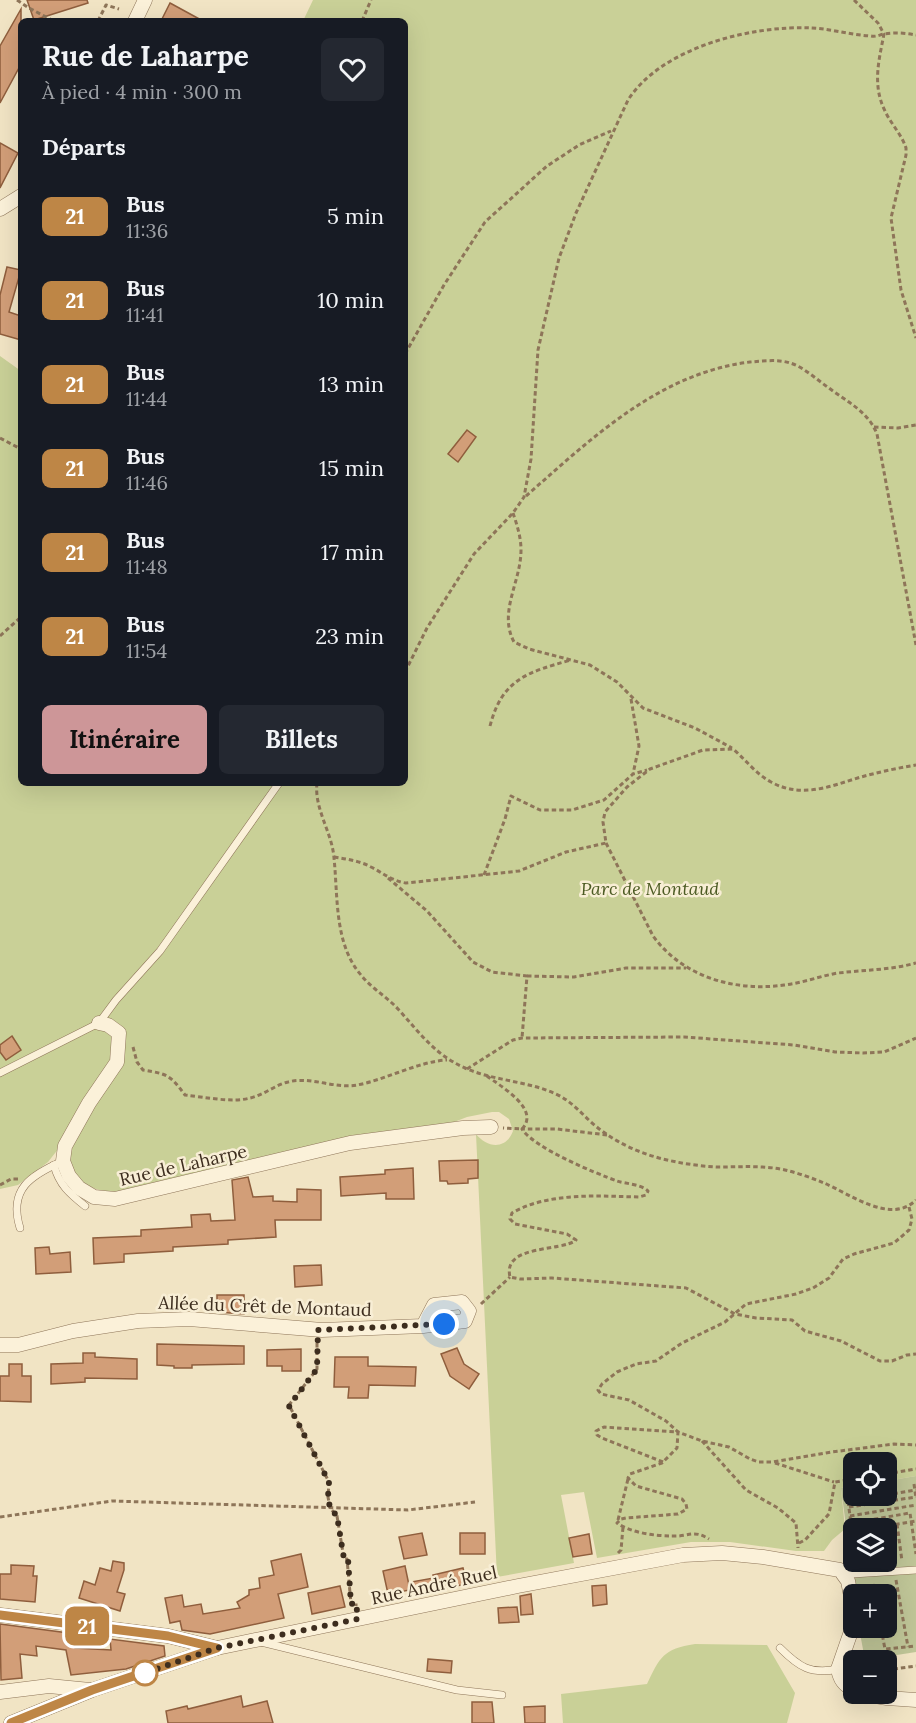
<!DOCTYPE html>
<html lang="fr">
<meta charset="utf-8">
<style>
:root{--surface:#171b24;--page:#242831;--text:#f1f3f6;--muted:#9ea1a6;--accent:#cd9698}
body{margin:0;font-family:Lora,serif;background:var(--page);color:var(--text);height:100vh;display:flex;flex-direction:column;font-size:22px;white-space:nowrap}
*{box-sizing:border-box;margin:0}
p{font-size:20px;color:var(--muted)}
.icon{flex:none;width:33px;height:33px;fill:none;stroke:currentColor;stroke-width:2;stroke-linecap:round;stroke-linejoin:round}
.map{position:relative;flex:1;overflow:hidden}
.details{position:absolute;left:18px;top:18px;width:390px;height:768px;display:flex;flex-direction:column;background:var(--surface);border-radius:9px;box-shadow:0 6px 24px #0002}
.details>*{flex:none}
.badge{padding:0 12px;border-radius:9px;font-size:21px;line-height:39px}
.buttons{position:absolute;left:843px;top:1452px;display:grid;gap:12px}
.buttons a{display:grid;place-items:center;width:54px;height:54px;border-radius:9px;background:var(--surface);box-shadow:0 6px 24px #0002;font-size:30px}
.you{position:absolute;width:30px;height:30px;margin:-15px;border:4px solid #fff;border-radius:50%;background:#1a73e8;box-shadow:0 0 0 9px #1a73e833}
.map>.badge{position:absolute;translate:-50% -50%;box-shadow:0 0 0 3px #fff}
h2{padding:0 24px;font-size:22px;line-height:54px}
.round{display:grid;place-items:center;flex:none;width:63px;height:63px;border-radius:9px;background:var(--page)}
.head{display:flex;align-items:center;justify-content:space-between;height:102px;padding:0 24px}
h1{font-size:28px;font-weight:800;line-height:45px}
.cta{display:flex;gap:12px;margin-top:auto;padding:12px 24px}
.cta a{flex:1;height:69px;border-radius:9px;background:var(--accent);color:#111;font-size:24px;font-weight:800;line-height:69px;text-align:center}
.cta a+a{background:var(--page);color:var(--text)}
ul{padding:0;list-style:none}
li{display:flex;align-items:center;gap:18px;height:84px;padding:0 24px}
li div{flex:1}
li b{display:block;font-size:22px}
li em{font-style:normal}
li .badge{min-width:66px;font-weight:700;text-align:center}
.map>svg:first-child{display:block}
.green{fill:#c9d097}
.cemetery{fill:#bfc597;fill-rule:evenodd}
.building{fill:#d29e78;stroke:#8f5e3d;stroke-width:1.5}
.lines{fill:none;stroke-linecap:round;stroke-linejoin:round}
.lane-casing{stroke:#8e7559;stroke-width:8}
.street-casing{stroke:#8e7559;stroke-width:15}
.path{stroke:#8e7559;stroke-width:3;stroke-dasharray:4.5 3;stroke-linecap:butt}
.lane{stroke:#fbf1d9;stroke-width:7}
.street{stroke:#fbf1d9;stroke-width:14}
.line-casing{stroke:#fff;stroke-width:14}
.line{stroke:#be8646;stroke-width:9}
.walk{stroke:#3d2d1e;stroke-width:6;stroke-dasharray:0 10.8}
.stop-dot{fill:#fff;stroke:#be8646;stroke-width:3}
.labels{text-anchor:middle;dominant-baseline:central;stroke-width:5;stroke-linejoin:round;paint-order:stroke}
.park-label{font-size:18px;font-style:italic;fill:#4c5b23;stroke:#f8eed5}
.street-label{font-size:18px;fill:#3d2d1e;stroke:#f8eed5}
</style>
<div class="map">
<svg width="916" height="1723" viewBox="0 0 916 1723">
<rect width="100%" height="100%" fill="#f1e4c4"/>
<!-- green -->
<g class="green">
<path d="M313 0H916V1476L887 1481 886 1462H854L853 1486 841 1488 845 1529 832 1540 824 1551H796L730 1542H691L597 1558 584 1492 561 1495 574 1563 497 1577 476 1134C487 1148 506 1150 513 1131L509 1119 499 1112H492L467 1117 449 1124 355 1135 125 1192C83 1192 80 1182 59 1148L48 1162 18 1185 0 1189V356L21 371V783H405V21H303Z"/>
<path d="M695 1644 767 1645 795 1693 787 1723H563L561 1694 647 1684C660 1657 663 1649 695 1644Z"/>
</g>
<!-- cemetery -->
<path class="cemetery" d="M916 1476V1652L865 1660 859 1628H886V1594H855L841 1488 853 1486 854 1496H886L887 1481ZM854 1528H886V1562H854Z"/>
<!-- building -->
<g class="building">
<path d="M27 0H87L88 3 34 20Z"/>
<path d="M170 3 203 21H161Z"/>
<path d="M21 9V64L0 103V46Z"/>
<path d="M0 143 18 153 0 188Z"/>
<path d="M7 267 21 270 9 312 21 316V340L0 334V295Z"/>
<path d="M467 430 476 437 458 462 448 454Z"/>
<path d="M12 1036 21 1050 6 1060 0 1052V1045Z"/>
<path d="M478 1160V1178L468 1179V1183L448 1184 447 1181H440L439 1161Z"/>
<path d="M413 1168 414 1199H386V1193L341 1196 340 1177 385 1174V1170Z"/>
<path d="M248 1177 253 1197 273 1196V1201L297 1202V1189L321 1190V1220H275L276 1237 228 1240V1244L173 1247V1251L124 1254V1262L94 1264 93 1238 141 1236V1230L192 1227 191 1215 210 1214 211 1221 235 1220 232 1180Z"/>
<path d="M49 1247 50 1254 70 1252 71 1272 36 1274 35 1248Z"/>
<path d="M321 1265 322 1285 295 1287 294 1266Z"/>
<path d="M217 1295H244V1314L217 1312Z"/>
<path d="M157 1344 244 1346V1364L192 1365V1368H174V1366L157 1365Z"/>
<path d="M457 1348 464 1364 479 1374 469 1389 450 1376 441 1354Z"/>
<path d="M301 1349V1371H282V1366H267V1350Z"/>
<path d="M83 1353H95V1357L137 1359V1379L85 1378V1382L51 1384V1364L83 1363Z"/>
<path d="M335 1357H368V1366L416 1367 415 1386 369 1385 368 1398H348L349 1387H334Z"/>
<path d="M9 1364H22V1376H31V1402L0 1401V1376H9Z"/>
<path d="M422 1533 427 1555 404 1559 399 1537Z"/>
<rect x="460" y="1533" width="25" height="21"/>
<path d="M589 1534 592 1554 573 1557 569 1538Z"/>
<path d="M301 1554 308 1587 278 1594 284 1618 210 1634 182 1630 180 1621 170 1623 165 1598 182 1595 184 1607 201 1604 203 1614 240 1608 237 1602 249 1595V1590L260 1588 259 1578 274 1575 271 1561Z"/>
<path d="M113 1561 124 1563V1570L117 1592 125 1594 120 1611 79 1598 84 1581 95 1585 100 1568 111 1571Z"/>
<path d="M11 1565 34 1566 33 1576H37L35 1602 0 1599V1574H11Z"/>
<path d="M405 1566 410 1590 388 1594 383 1571Z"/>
<path d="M463 1568 467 1584 414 1594 411 1582 434 1578 433 1575Z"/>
<path d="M606 1585 607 1604 593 1606 592 1586Z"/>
<path d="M340 1586 345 1607 312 1614 308 1593Z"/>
<path d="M531 1594 533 1614 521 1615 520 1596Z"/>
<path d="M517 1607 519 1622 499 1623 498 1608Z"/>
<path d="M0 1624 76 1634 75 1648 111 1650 110 1639 164 1646 165 1656 126 1669 71 1675 66 1650 36 1646 37 1656 20 1654 22 1678 1 1680Z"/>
<path d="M428 1659 452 1661 451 1673 427 1671Z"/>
<path d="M241 1696 243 1707 267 1701 273 1723H168L166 1711 187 1706 188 1709Z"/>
<path d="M472 1702H492L494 1723H472Z"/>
<path d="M545 1706V1723H525L524 1707Z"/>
</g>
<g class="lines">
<defs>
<g id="lane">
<path d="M0 1073 99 1023 116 1000 160 951 279 783"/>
<path d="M54 1165C59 1185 70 1194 85 1206"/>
<path d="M20 1228C8 1189 31 1175 63 1161"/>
<path d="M844 1572 852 1574 916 1570"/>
<path d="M261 1642 457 1690 502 1695"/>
<path d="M780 1648C799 1667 811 1675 838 1669"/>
</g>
<g id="street">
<path d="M135 21 145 0"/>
<path d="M0 209 21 196"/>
<path d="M99 1023 108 1025 119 1033 117 1062 89 1103 65 1146 63 1161 69 1176 79 1188 94 1197 115 1199 350 1143 463 1128 491 1127"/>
<path d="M0 1345H18L73 1331 138 1321 189 1319 322 1330 423 1326 465 1321 469 1311 462 1302 434 1305 423 1326"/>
<path d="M0 1615 168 1636 217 1648"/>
<path d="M854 1623 838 1669C840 1680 844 1685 854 1690"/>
<path d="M0 1692 49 1686 90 1690"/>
<path d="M864 1694 887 1698 916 1700"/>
<path d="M11 1723 92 1690 217 1648 518 1586 683 1555 722 1553 763 1557 840 1570 848 1581 854 1612"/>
</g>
</defs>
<!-- lane casing -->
<use href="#lane" class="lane-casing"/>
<!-- street casing -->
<use href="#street" class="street-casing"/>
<!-- path -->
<g class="path">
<path d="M17 0 29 8 50 19 51 21"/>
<path d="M854 0 878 23 884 34C879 60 872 85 885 111 891 124 902 135 906 148V155L891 218 901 290 916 338"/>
<path d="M98 21 106 5 119 9"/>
<path d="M362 21 371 0"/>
<path d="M405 354 444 285 485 222 547 166 579 145 611 131"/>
<path d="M874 427 898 428 916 425"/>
<path d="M0 438 21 449"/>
<path d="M526 496C591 439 659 373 750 362 763 361 778 359 790 363 804 367 817 380 829 388 847 402 868 411 877 434L916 645"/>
<path d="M513 513C517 525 521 537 521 550 521 582 498 612 514 642L529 649 590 665 617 682 643 708 695 728 732 748"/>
<path d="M0 636 21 617"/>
<path d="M405 672 427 628 474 554 513 513 524 497 531 459 538 350 559 258 576 213 628 100C662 47 752 25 812 28 832 29 851 35 871 36 876 37 879 35 884 34 894 32 906 33 916 35"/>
<path d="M631 699 639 746 633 774"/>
<path d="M490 726C502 679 528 672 571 660"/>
<path d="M317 783C314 809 332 832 334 858 338 896 334 944 361 975 371 988 386 996 398 1009 419 1032 435 1055 465 1068 494 1081 528 1081 556 1094 571 1101 580 1112 591 1122 611 1140 634 1151 659 1158 678 1163 698 1166 717 1167 740 1167 763 1165 785 1170 798 1173 812 1178 824 1183 850 1194 891 1225 916 1200"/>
<path d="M606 843 653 936C683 977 735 992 784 985 803 983 820 976 838 973 864 970 891 970 916 963"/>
<path d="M334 857C347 859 360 861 371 867 383 873 392 881 406 883L519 871 566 852 606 843 603 822 605 812 627 787 650 769 703 750 733 749C746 760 756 774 771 782 802 799 831 786 861 777 879 772 898 768 916 765"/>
<path d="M484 875 505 819 511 796 540 810H572L604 800 633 774 647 770"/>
<path d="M388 878 427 911 473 962 492 972 527 976 522 1038"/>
<path d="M527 976 574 977 626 968H686"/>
<path d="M133 1047 137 1062 143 1070C168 1074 170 1075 185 1095 204 1097 232 1103 250 1098 264 1095 275 1085 288 1082 311 1076 334 1089 357 1085 385 1080 420 1061 447 1060"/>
<path d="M467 1069 513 1040 522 1038 684 1037 794 1045 835 1052 863 1053 884 1052 916 1038"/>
<path d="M487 1076C500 1086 541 1109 522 1129L503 1128"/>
<path d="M607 1135 557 1129H522C534 1148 595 1173 617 1181 626 1184 641 1184 648 1191L646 1195 639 1197C599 1196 548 1192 512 1213L510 1219 515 1224 567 1234 576 1240C562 1252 502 1244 510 1277L520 1279 552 1278 686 1288 735 1314 756 1318 792 1320 805 1331 841 1341 880 1361H892L907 1355 916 1354"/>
<path d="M0 1185 11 1179H18"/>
<path d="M909 1207 912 1219 909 1230 894 1243 854 1254 843 1259 829 1278 813 1288 796 1294 746 1304 725 1322 682 1343 656 1361 636 1364 617 1372 602 1384 598 1390 601 1394 629 1400 666 1421 678 1432 702 1441 729 1447 750 1459 759 1462H773L832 1452 894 1444 916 1445"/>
<path d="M481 1304 510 1277"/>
<path d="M317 1343V1369L289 1405 329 1482 328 1497 330 1508 337 1516 344 1559H347L351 1604 356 1603V1606"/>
<path d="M702 1441 746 1490 778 1508 796 1523 798 1548"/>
<path d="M663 1462 602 1438 597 1435 596 1431 604 1427 678 1432 677 1448 662 1463 630 1474 628 1478 636 1486 682 1499 686 1504 687 1509 678 1514 626 1518 621 1519 617 1523C631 1533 656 1536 672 1536 689 1537 693 1529 709 1539"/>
<path d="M775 1463 834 1482"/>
<path d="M886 1474 916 1469"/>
<path d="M914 1484 916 1498"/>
<path d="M847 1494 851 1523 910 1513 916 1554"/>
<path d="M886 1495 916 1490"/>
<path d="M848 1500 880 1496"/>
<path d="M849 1507 916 1497"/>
<path d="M850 1516 916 1505"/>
<path d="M0 1517 112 1501 408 1510 475 1502"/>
<path d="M618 1520 628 1479"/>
<path d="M897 1524 902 1561"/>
<path d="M873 1528 916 1521"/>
<path d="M854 1538V1546"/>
<path d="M886 1540 889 1562"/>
<path d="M799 1543 805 1540 829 1514 835 1482 854 1479"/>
<path d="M618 1553 621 1550 623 1527"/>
<path d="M896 1580 908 1647"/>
<path d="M873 1584 875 1594"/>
<path d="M881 1628 885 1649 916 1646"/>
<path d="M886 1670 916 1666"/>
</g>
<!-- lane -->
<use href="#lane" class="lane"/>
<!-- street -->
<use href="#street" class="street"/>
</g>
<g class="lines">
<defs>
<path id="line" d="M0 1615 168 1636 217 1648 92 1690 11 1723"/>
</defs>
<!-- line casing -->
<use href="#line" class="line-casing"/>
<!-- line -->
<use href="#line" class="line"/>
<!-- walk -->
<path class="walk" d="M145 1673 136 1676 217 1648 358 1619 356 1603 351 1604 348 1559H344L337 1516 330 1508 328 1497 329 1482 289 1406 317 1369 318 1330 444 1324"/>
</g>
<!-- markers -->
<circle class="stop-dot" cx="145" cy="1673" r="12"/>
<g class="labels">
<!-- park labels -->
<g class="park-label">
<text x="650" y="888">Parc de Montaud</text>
</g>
<!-- street labels -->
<g class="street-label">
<text transform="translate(183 1165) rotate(-13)">Rue de Laharpe</text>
<text transform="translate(265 1306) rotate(2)">Allée du Crêt de Montaud</text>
<text transform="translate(434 1585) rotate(-12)">Rue André Ruel</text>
</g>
</g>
</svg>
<div class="buttons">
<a><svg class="icon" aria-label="locate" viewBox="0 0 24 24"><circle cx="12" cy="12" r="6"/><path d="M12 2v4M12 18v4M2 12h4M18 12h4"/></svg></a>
<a><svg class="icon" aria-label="layers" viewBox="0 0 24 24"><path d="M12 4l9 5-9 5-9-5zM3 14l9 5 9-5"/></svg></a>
<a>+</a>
<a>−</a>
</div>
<div class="you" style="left:444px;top:1324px"></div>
<b class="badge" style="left:87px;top:1626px;background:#be8646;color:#fff">21</b>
<section class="details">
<div class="head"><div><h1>Rue de Laharpe</h1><p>À pied · 4 min · 300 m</p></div><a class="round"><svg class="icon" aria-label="heart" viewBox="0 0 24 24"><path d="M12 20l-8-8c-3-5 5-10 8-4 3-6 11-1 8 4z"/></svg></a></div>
<h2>Départs</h2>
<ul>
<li><span class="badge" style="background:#be8646;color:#fff">21</span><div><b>Bus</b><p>11:36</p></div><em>5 min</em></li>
<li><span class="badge" style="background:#be8646;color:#fff">21</span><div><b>Bus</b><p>11:41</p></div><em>10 min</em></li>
<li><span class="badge" style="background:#be8646;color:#fff">21</span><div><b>Bus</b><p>11:44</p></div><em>13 min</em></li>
<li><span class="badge" style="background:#be8646;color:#fff">21</span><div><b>Bus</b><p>11:46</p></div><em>15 min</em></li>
<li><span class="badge" style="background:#be8646;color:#fff">21</span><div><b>Bus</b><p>11:48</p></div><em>17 min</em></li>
<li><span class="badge" style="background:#be8646;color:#fff">21</span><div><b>Bus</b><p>11:54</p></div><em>23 min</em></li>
</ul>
<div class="cta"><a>Itinéraire</a><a>Billets</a></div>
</section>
</div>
